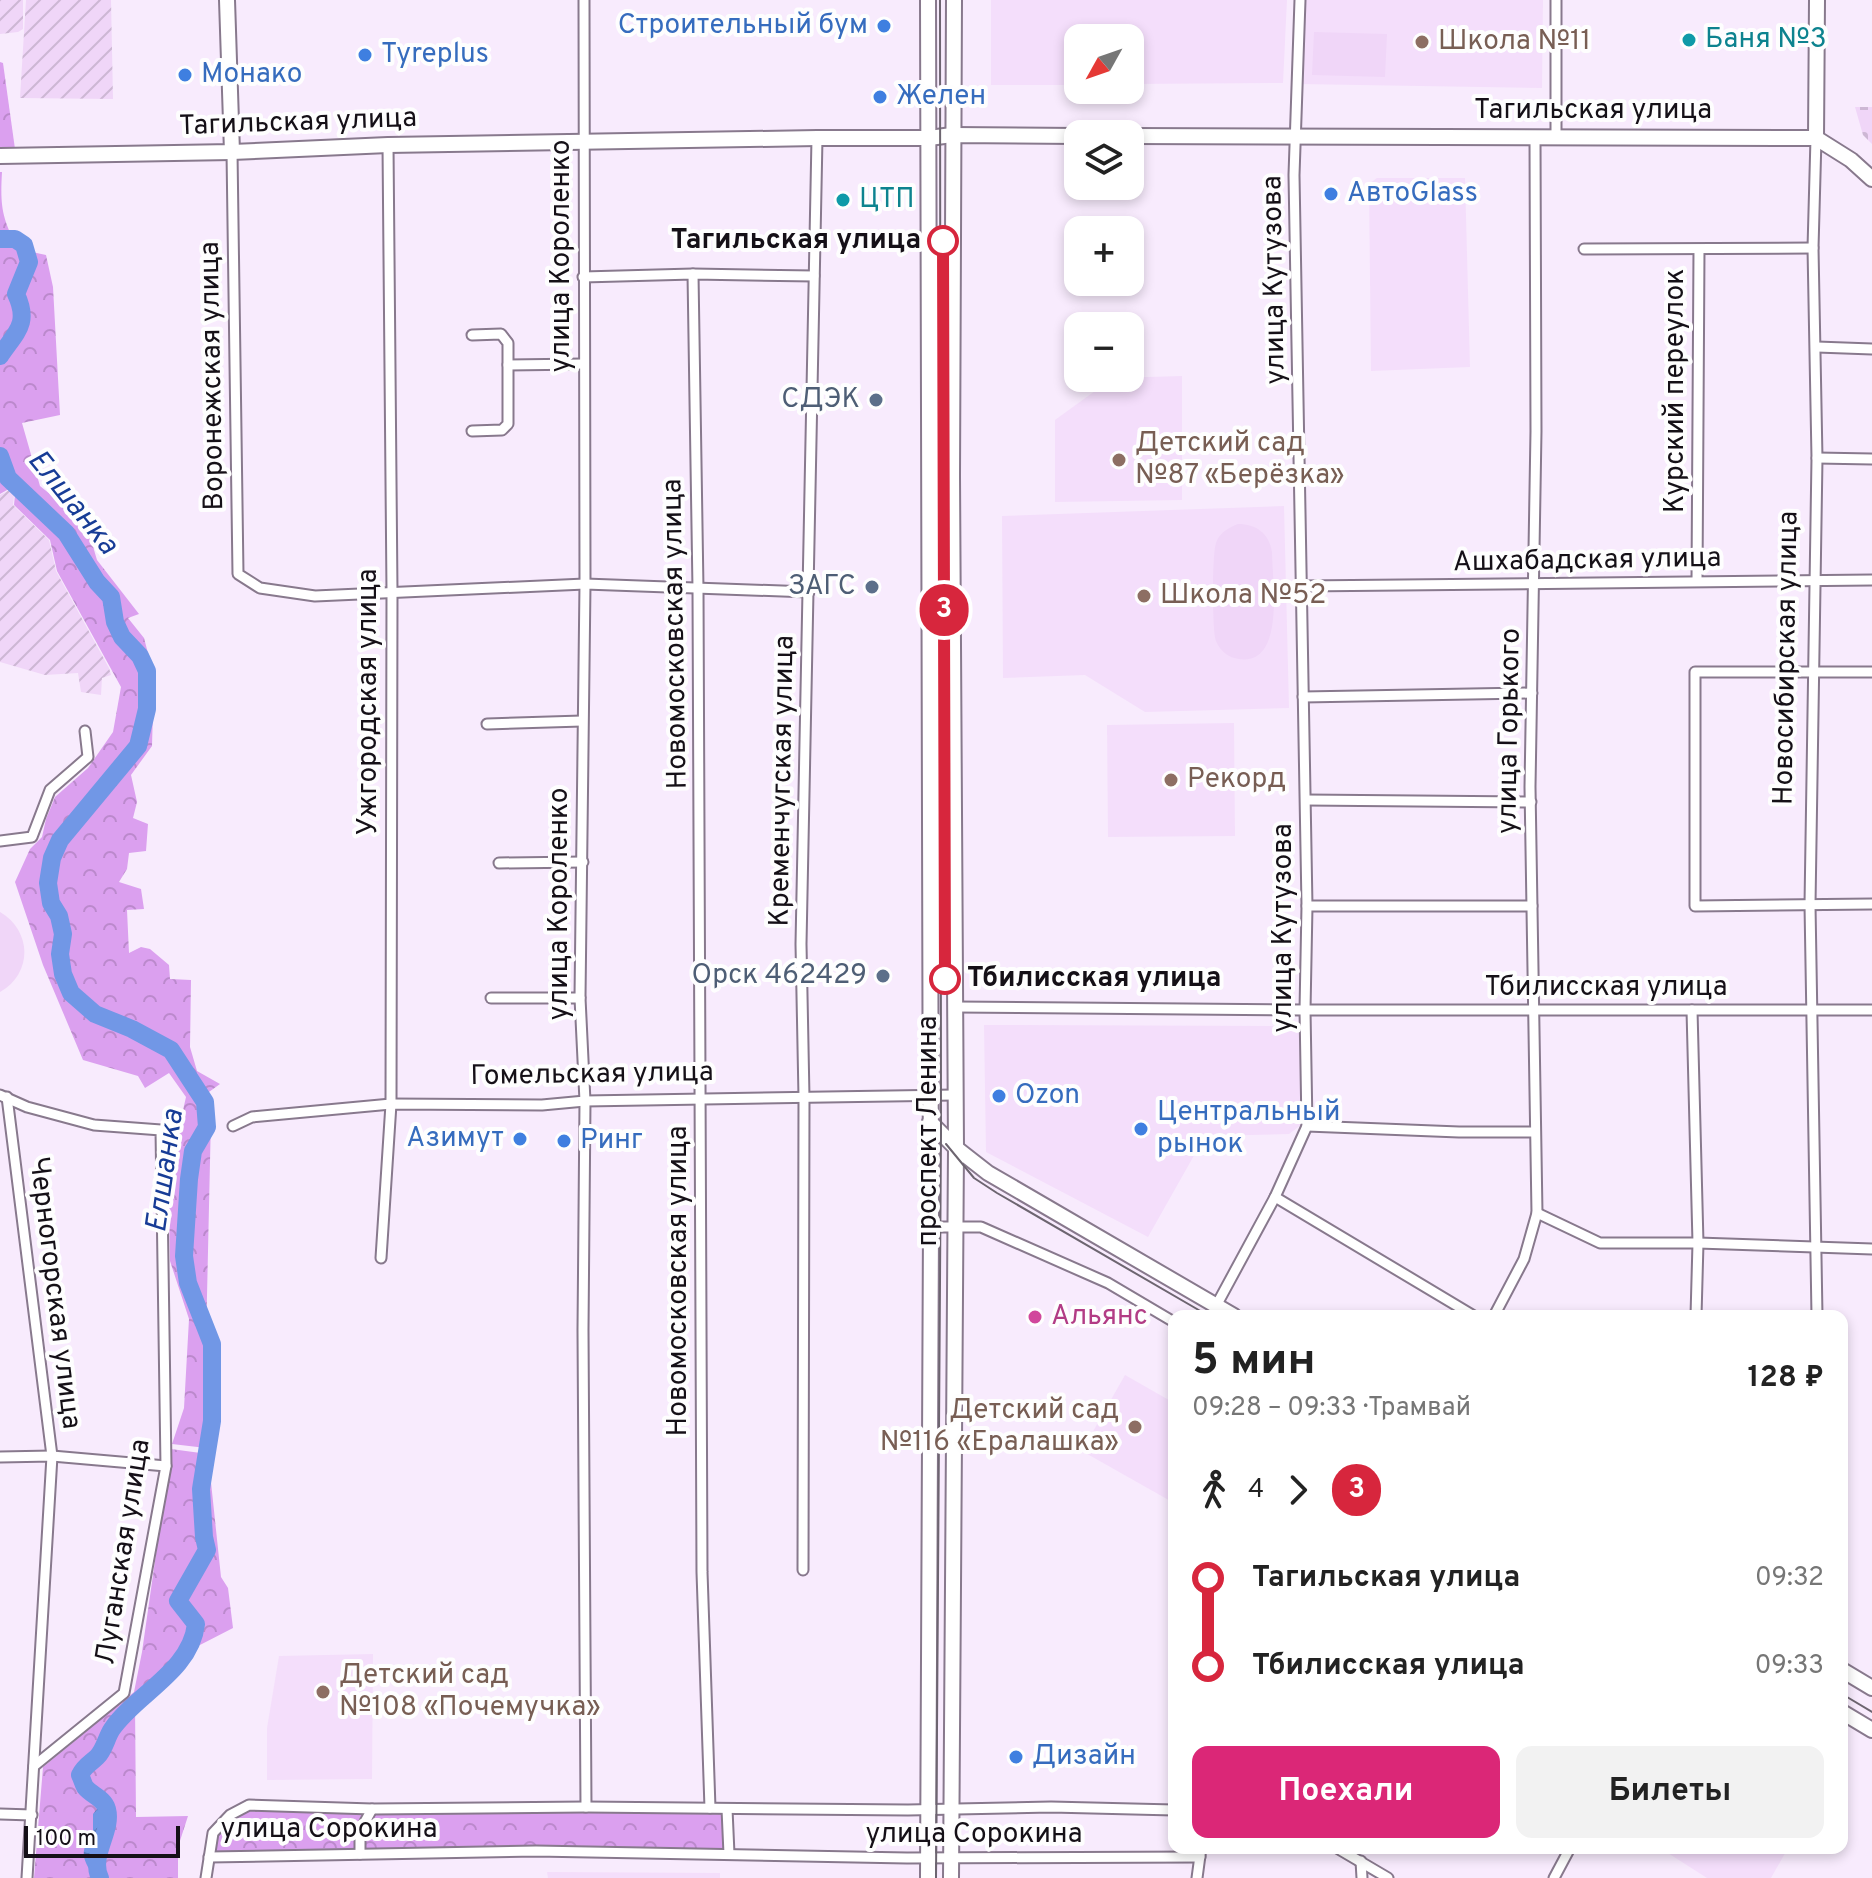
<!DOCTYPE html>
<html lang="ru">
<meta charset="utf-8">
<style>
:root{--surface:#fff;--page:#f2f2f2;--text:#222;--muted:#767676;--accent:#db2777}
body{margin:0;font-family:Overpass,sans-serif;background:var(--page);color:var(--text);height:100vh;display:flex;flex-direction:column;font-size:30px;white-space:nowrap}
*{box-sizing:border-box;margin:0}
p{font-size:26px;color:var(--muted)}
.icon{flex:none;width:44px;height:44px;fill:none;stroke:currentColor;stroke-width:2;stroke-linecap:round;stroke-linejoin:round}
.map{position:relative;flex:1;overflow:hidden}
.details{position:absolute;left:1168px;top:1310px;width:680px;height:544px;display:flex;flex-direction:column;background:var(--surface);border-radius:16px;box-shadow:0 4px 12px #0003}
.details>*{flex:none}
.badge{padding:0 16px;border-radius:26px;font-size:28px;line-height:52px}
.needle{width:52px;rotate:230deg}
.fabs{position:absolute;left:1064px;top:24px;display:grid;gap:16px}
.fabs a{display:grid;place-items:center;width:80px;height:80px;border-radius:16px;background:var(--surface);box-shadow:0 4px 12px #0003;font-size:40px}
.scale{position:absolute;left:24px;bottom:20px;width:156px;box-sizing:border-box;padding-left:8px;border:4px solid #151017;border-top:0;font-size:22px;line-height:28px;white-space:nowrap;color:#151017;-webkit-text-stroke:6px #fefefe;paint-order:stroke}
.map>.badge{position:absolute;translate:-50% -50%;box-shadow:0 0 0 4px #fff}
.legs{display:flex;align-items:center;gap:12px;height:88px;padding:0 24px;font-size:26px}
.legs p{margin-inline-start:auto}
.head{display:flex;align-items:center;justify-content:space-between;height:136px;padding:0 24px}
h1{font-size:44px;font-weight:700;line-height:60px}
.action{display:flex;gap:16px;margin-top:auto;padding:16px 24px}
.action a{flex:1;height:92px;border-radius:16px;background:var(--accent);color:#fff;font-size:32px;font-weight:700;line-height:92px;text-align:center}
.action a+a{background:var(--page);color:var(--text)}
ul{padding:0 24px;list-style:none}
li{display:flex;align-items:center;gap:28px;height:88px;font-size:30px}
li i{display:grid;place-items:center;width:12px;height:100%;margin:0 10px;background:currentColor}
li i::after{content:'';width:20px;height:20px;margin:-10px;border:6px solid;border-radius:50%;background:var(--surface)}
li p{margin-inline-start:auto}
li:first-child i{background:linear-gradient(#0000 50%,currentColor 0)}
li:last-child i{background:linear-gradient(currentColor 50%,#0000 0)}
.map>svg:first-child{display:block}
.built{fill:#f4defb}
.grass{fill:#f0d6f8}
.forest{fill:url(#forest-crowns)}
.cemetery{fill:url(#cemetery-stones)}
.garden{fill:url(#garden-furrows)}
.water{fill:url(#water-waves)}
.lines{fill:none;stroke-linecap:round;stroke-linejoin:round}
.river{stroke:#7197e6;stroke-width:18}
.street-casing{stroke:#88798d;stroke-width:13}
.secondary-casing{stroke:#88798d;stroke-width:18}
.primary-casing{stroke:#88798d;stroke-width:18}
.street{stroke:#fff;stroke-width:9}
.secondary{stroke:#fff;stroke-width:14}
.primary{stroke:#fff;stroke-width:14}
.tram{stroke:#6d6570;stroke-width:2}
.line-1-casing{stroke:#fff;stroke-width:18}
.line-1{stroke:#d7263d;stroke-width:12}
.shop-dot{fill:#3f7fe0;stroke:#fefefe;stroke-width:3}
.culture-dot{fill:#0f9aa8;stroke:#fefefe;stroke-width:3}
.education-dot{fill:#8d6e63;stroke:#fefefe;stroke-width:3}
.stop-1-dot{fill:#fff;stroke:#d7263d;stroke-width:4}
.service-dot{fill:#5c6f8a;stroke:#fefefe;stroke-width:3}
.hotel-dot{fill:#d1479c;stroke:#fefefe;stroke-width:3}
.labels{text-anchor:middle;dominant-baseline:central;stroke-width:8;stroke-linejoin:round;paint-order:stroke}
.shop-label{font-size:28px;fill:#366cbe;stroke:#fefefe;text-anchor:start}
.culture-label{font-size:28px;fill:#0d838f;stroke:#fefefe;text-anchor:start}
.education-label{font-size:28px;fill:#785e54;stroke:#fefefe;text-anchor:start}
.street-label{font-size:28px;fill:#151017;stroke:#fefefe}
.stop-label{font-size:28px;font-weight:bold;fill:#151017;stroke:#fefefe;text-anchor:end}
.service-label{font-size:28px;fill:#4e5e75;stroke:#fefefe;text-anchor:end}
.hotel-label{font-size:28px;fill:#b23c85;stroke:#fefefe;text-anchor:start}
.water-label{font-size:30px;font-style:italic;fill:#173c96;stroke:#fefefe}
</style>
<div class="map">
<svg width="1872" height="1878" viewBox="0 0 1872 1878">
<defs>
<pattern id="forest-crowns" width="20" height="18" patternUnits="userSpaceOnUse" patternTransform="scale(2)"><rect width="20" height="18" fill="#dba0ef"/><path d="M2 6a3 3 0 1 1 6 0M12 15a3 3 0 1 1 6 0" fill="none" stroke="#bb89cc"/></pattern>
<pattern id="cemetery-stones" width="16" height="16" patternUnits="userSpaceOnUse" patternTransform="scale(2)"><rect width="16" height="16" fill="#f0d6f8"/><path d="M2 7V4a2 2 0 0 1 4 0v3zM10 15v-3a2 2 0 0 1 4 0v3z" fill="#cdb7d4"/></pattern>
<pattern id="garden-furrows" width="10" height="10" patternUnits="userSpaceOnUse" patternTransform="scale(2)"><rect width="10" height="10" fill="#f0d6f8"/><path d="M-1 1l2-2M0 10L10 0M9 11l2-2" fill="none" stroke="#cdb7d4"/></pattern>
<pattern id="water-waves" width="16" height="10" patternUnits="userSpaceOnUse" patternTransform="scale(2)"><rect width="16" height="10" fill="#7197e6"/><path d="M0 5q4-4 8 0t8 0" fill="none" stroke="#5c7ab9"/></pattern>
</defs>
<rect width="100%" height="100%" fill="#f8ebfd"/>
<!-- built -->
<g class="built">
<path d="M991 0H1287L1283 83 1130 84V38H1078V85H991Z"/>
<path d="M1302 0H1543L1542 88 1299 84Z"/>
<path d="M1377 178H1465L1470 367 1371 371 1369 184Z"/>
<path d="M1182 376V500L1055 502V420L1113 378Z"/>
<path d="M1284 506 1289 708 1145 712 1085 675 1003 678 1002 516Z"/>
<path d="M1234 723 1235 836 1108 837 1107 725Z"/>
<path d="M984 1025 1300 1026 1301 1125 1289 1134 1205 1136 1148 1237 986 1152Z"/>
<path d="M1125 1375 1174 1403V1503L1082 1451Z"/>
<path d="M373 1654 372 1779 267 1780V1728L279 1656Z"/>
<path d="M1660 1848H1788L1771 1878H1707Z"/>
<path d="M547 1872 720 1873V1878H548Z"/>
</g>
<!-- grass -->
<g class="grass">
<path d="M1314 32 1387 34 1385 77 1312 75Z"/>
<path d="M1238 524C1256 524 1269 533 1272 552 1272 579 1286 666 1239 659 1229 658 1220 651 1216 641 1212 631 1212 554 1216 543 1219 533 1228 528 1238 524Z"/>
<path d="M0 912C32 931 33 973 0 992Z"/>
</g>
<!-- forest -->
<g class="forest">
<path d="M0 62 3 63 15 149H0Z"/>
<path d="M0 172H2C0 207 2 218 18 249L46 255 53 287 60 415 22 423 40 486 86 523 97 560 139 614 128 618 144 638 154 676 152 746 131 775 137 802 133 818 148 824 146 851 129 853 127 869 119 882 141 889 144 909 127 910 129 953 141 947 150 949 169 965 170 979 191 980 190 1047 197 1071 220 1084 202 1097V1109L211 1117 206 1341 216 1416 213 1441 207 1440 206 1448 172 1444 184 1408 189 1319 170 1261 167 1125 181 1119 186 1097 169 1073 145 1088 138 1076 83 1060 43 965 15 882 30 849 42 837 46 819 55 797 88 768 113 732 121 687 57 571 50 540 14 505 16 485 0 494Z"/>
<path d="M171 1449 208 1454 221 1577 228 1588 233 1628 198 1646 135 1704 136 1817 188 1816 178 1847V1878H34L43 1767 134 1692 142 1652Z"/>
<path d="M249 1805 727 1809 729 1854 209 1857 213 1833Z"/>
</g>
<!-- cemetery -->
<path class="cemetery" d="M1855 107H1872V144L1863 135Z"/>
<!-- garden -->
<g class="garden">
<path d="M0 0H23V29L18 32 0 34Z"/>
<path d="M26 0H111L113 99 20 98Z"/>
<path d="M15 487 13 505 49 540 56 571 109 668 111 675 102 678 101 695 81 692 78 673 45 675 0 662V495Z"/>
</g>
<!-- water -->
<path class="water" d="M101 1804C111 1816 108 1834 99 1847V1866L105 1878H96C83 1862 78 1850 93 1835V1814Z"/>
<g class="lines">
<!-- river -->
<g class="river">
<path d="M0 239H15L24 245 29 262 16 294C30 324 16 332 0 356"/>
<path d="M0 456 8 478 66 533 97 582 111 597 115 622 122 637 140 656 147 671V709L138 746 60 840 52 858 48 883 51 903 59 916 63 934 60 954 63 974 71 993 95 1014 132 1029 171 1050 205 1102 207 1127 193 1151 189 1179 184 1256 188 1283 212 1344V1421L201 1489 204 1537 207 1550 178 1601 196 1624C191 1671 136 1694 112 1729 106 1738 105 1749 97 1757 91 1763 84 1766 80 1775 82 1779 83 1783 85 1787 91 1795 104 1798 107 1809 113 1831 89 1856 100 1878"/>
</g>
<defs>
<g id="street">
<path d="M584 0 585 584 580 998 585 1101 583 1330 586 1807"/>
<path d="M1556 138V0"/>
<path d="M1816 138 1813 248 1817 458 1810 905 1817 1316"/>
<path d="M232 152 238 574 260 588 315 596 585 584 809 592"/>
<path d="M1584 249 1813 248"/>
<path d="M693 274 698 589 702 1572 710 1808"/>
<path d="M583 277 693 274 814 276"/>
<path d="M929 306 953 305"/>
<path d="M1817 347 1872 349"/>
<path d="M508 365 583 364"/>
<path d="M472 431 502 430 508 424V343L501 334 472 335"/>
<path d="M1817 458 1872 459"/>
<path d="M929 534H953"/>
<path d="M1697 581 1699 250"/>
<path d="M1302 586 1872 580"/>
<path d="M1872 672H1695V906L1872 904"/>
<path d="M1303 697 1532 693"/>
<path d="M487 724 582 721"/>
<path d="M1306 800 1531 802"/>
<path d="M0 841 32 837 50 790 88 757 85 731"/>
<path d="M499 863 583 862"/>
<path d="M930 894H955"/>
<path d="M1307 906H1532"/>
<path d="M491 998H580"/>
<path d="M956 1007 1305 1010H1872"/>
<path d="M1692 1010 1698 1243 1696 1316"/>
<path d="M0 1095 27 1107 94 1125 161 1130 166 1466 124 1693 34 1766"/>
<path d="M7 1097 52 1456 27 1878"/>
<path d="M233 1126 252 1117 391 1104 542 1105 585 1101 954 1095"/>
<path d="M1307 1126 1459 1132H1535"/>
<path d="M1275 1197 1474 1316"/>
<path d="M1537 1213 1600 1243H1698L1872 1249"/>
<path d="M931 1227H981L1108 1283 1174 1322"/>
<path d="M381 1258 391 1104 392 592 388 145"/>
<path d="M1216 1306 1275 1197 1307 1126 1305 1010 1307 906 1294 175 1300 0"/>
<path d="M1494 1316 1524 1259 1537 1213 1530 787 1536 431 1535 137"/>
<path d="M0 1457 52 1456 166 1466"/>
<path d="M803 1570 804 1097 801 944 817 138"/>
<path d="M727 1809 729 1854"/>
<path d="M0 1814 32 1815"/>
<path d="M1337 1848 1388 1878"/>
<path d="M360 1854V1831L372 1809"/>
<path d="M209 1857 536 1851 907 1858 1200 1857"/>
<path d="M1361 1861 1362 1878"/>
<path d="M206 1878 213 1833 230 1815 249 1805 372 1809 586 1807 908 1810 1051 1807 1174 1810"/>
<path d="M1197 1878 1201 1848"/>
<path d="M1554 1878 1570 1848"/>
</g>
<g id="secondary">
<path d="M227 0 232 152"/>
<path d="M1816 138 1817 0"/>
<path d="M930 1122 956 1148 988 1173 1234 1316"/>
<path d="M1842 1670 1872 1688"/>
<path d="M1842 1712 1872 1730"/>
</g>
<g id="primary">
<path d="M928 0 931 1227 928 1878"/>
<path d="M1130 136 1816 138 1851 160 1872 179"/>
<path d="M0 156 232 152 388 145 817 138H929L952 135 1078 136"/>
<path d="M951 1878 956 1148 952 476 954 0"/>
</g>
</defs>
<!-- street casing -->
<use href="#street" class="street-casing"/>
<!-- secondary casing -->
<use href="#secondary" class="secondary-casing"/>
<!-- primary casing -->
<use href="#primary" class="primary-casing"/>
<!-- street -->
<use href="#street" class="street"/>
<!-- secondary -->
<use href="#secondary" class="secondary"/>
<!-- primary -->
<use href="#primary" class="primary"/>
<!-- tram -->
<g class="tram">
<path d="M946 1144 974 1178 997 1193 1209 1316"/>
<path d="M1842 1694 1872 1712"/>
<path d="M936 1878 941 1132 940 0"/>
</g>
</g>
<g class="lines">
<defs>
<path id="line-1" d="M943 241 945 979"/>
</defs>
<!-- line-1 casing -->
<use href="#line-1" class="line-1-casing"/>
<!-- line-1 -->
<use href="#line-1" class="line-1"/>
</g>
<!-- markers -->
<g class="shop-dot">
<circle cx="884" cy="26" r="8"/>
<circle cx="365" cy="55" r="8"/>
<circle cx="185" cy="75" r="8"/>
<circle cx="880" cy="97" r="8"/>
<circle cx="1331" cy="194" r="8"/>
<circle cx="999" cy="1096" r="8"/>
<circle cx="1141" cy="1129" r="8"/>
<circle cx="520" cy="1139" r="8"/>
<circle cx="564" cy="1141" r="8"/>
<circle cx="1016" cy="1757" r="8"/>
</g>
<g class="culture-dot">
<circle cx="1689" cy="40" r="8"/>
<circle cx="843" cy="200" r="8"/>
</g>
<g class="education-dot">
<circle cx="1422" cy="42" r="8"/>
<circle cx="1119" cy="460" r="8"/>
<circle cx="1144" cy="596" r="8"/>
<circle cx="1171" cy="780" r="8"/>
<circle cx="1135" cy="1427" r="8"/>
<circle cx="323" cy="1692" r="8"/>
</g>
<g class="stop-1-dot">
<circle cx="943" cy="241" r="14"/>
<circle cx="945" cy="979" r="14"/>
</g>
<g class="service-dot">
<circle cx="876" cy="400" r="8"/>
<circle cx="872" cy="587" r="8"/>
<circle cx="883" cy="976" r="8"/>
</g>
<circle class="hotel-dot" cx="1035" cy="1317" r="8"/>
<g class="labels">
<!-- shop labels -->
<g class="shop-label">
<text x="868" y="26" text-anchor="end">Строительный бум</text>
<text x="381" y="55">Tyreplus</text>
<text x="201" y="75">Монако</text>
<text x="896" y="97">Желен</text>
<text x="1347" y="194">АвтоGlass</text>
<text x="1015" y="1096">Ozon</text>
<text x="1157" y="1113">Центральный<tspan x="1157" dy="32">рынок</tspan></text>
<text x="504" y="1139" text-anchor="end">Азимут</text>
<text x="580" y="1141">Ринг</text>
<text x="1032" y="1757">Дизайн</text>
</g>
<!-- culture labels -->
<g class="culture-label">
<text x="1705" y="40">Баня №3</text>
<text x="859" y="200">ЦТП</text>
</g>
<!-- education labels -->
<g class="education-label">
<text x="1438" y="42">Школа №11</text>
<text x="1135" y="444">Детский сад<tspan x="1135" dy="32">№87 «Берёзка»</tspan></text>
<text x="1160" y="596">Школа №52</text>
<text x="1187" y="780">Рекорд</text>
<text x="1119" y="1411" text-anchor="end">Детский сад<tspan x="1119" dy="32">№116 «Ералашка»</tspan></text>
<text x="339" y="1676">Детский сад<tspan x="339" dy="32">№108 «Почемучка»</tspan></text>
</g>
<!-- street labels -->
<g class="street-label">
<text x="1593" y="111">Тагильская улица</text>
<text transform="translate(298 123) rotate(-2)">Тагильская улица</text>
<text transform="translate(562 256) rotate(-90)">улица Короленко</text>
<text transform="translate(1275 280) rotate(-91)">улица Кутузова</text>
<text transform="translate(213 376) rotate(-91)">Воронежская улица</text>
<text transform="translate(1676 391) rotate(-90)">Курский переулок</text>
<text transform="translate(1587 561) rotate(-1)">Ашхабадская улица</text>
<text transform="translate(676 634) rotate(-91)">Новомосковская улица</text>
<text transform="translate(1787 658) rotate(-89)">Новосибирская улица</text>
<text transform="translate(369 702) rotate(-90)">Ужгородская улица</text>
<text transform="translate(1510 731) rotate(-89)">улица Горького</text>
<text transform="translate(783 781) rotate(-89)">Кременчугская улица</text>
<text transform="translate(560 904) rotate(-90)">улица Короленко</text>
<text transform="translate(1284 928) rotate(-90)">улица Кутузова</text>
<text x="1606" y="988">Тбилисская улица</text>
<text transform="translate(592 1075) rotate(-1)">Гомельская улица</text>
<text transform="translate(929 1131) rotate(-90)">проспект Ленина</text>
<text transform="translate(679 1281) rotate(-90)">Новомосковская улица</text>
<text transform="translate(54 1293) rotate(83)">Черногорская улица</text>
<text transform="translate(124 1552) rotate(-81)">Луганская улица</text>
<text x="329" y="1830">улица Сорокина</text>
<text x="974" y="1835">улица Сорокина</text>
</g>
<!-- stop labels -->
<g class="stop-label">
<text x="921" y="241">Тагильская улица</text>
<text x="967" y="979" text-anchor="start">Тбилисская улица</text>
</g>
<!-- service labels -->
<g class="service-label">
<text x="860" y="400">СДЭК</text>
<text x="856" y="587">ЗАГС</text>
<text x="867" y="976">Орск 462429</text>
</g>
<!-- hotel labels -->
<g class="hotel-label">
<text x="1051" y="1317">Альянс</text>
</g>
<!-- water labels -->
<g class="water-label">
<text transform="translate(72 503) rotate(51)">Елшанка</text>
<text transform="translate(166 1171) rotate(-82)">Елшанка</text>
</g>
</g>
</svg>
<div class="fabs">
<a><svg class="needle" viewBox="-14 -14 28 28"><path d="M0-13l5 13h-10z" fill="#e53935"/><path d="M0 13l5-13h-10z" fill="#767676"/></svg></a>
<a><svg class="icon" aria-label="layers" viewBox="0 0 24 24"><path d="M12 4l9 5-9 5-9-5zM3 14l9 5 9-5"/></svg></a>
<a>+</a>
<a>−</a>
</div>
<div class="scale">100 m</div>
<b class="badge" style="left:944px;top:610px;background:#d7263d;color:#fff">3</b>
<section class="details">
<div class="head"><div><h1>5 мин</h1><p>09:28 – 09:33 · Трамвай</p></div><b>128 ₽</b></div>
<div class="legs"><svg class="icon" aria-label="walk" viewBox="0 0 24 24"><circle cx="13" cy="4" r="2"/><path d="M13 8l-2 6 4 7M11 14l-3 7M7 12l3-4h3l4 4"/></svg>4<svg class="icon" aria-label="forward" viewBox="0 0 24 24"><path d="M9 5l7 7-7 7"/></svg><b class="badge" style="background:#d7263d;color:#fff">3</b></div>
<ul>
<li><i style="color:#d7263d"></i><b>Тагильская улица</b><p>09:32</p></li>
<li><i style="color:#d7263d"></i><b>Тбилисская улица</b><p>09:33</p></li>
</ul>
<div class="action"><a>Поехали</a><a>Билеты</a></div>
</section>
</div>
